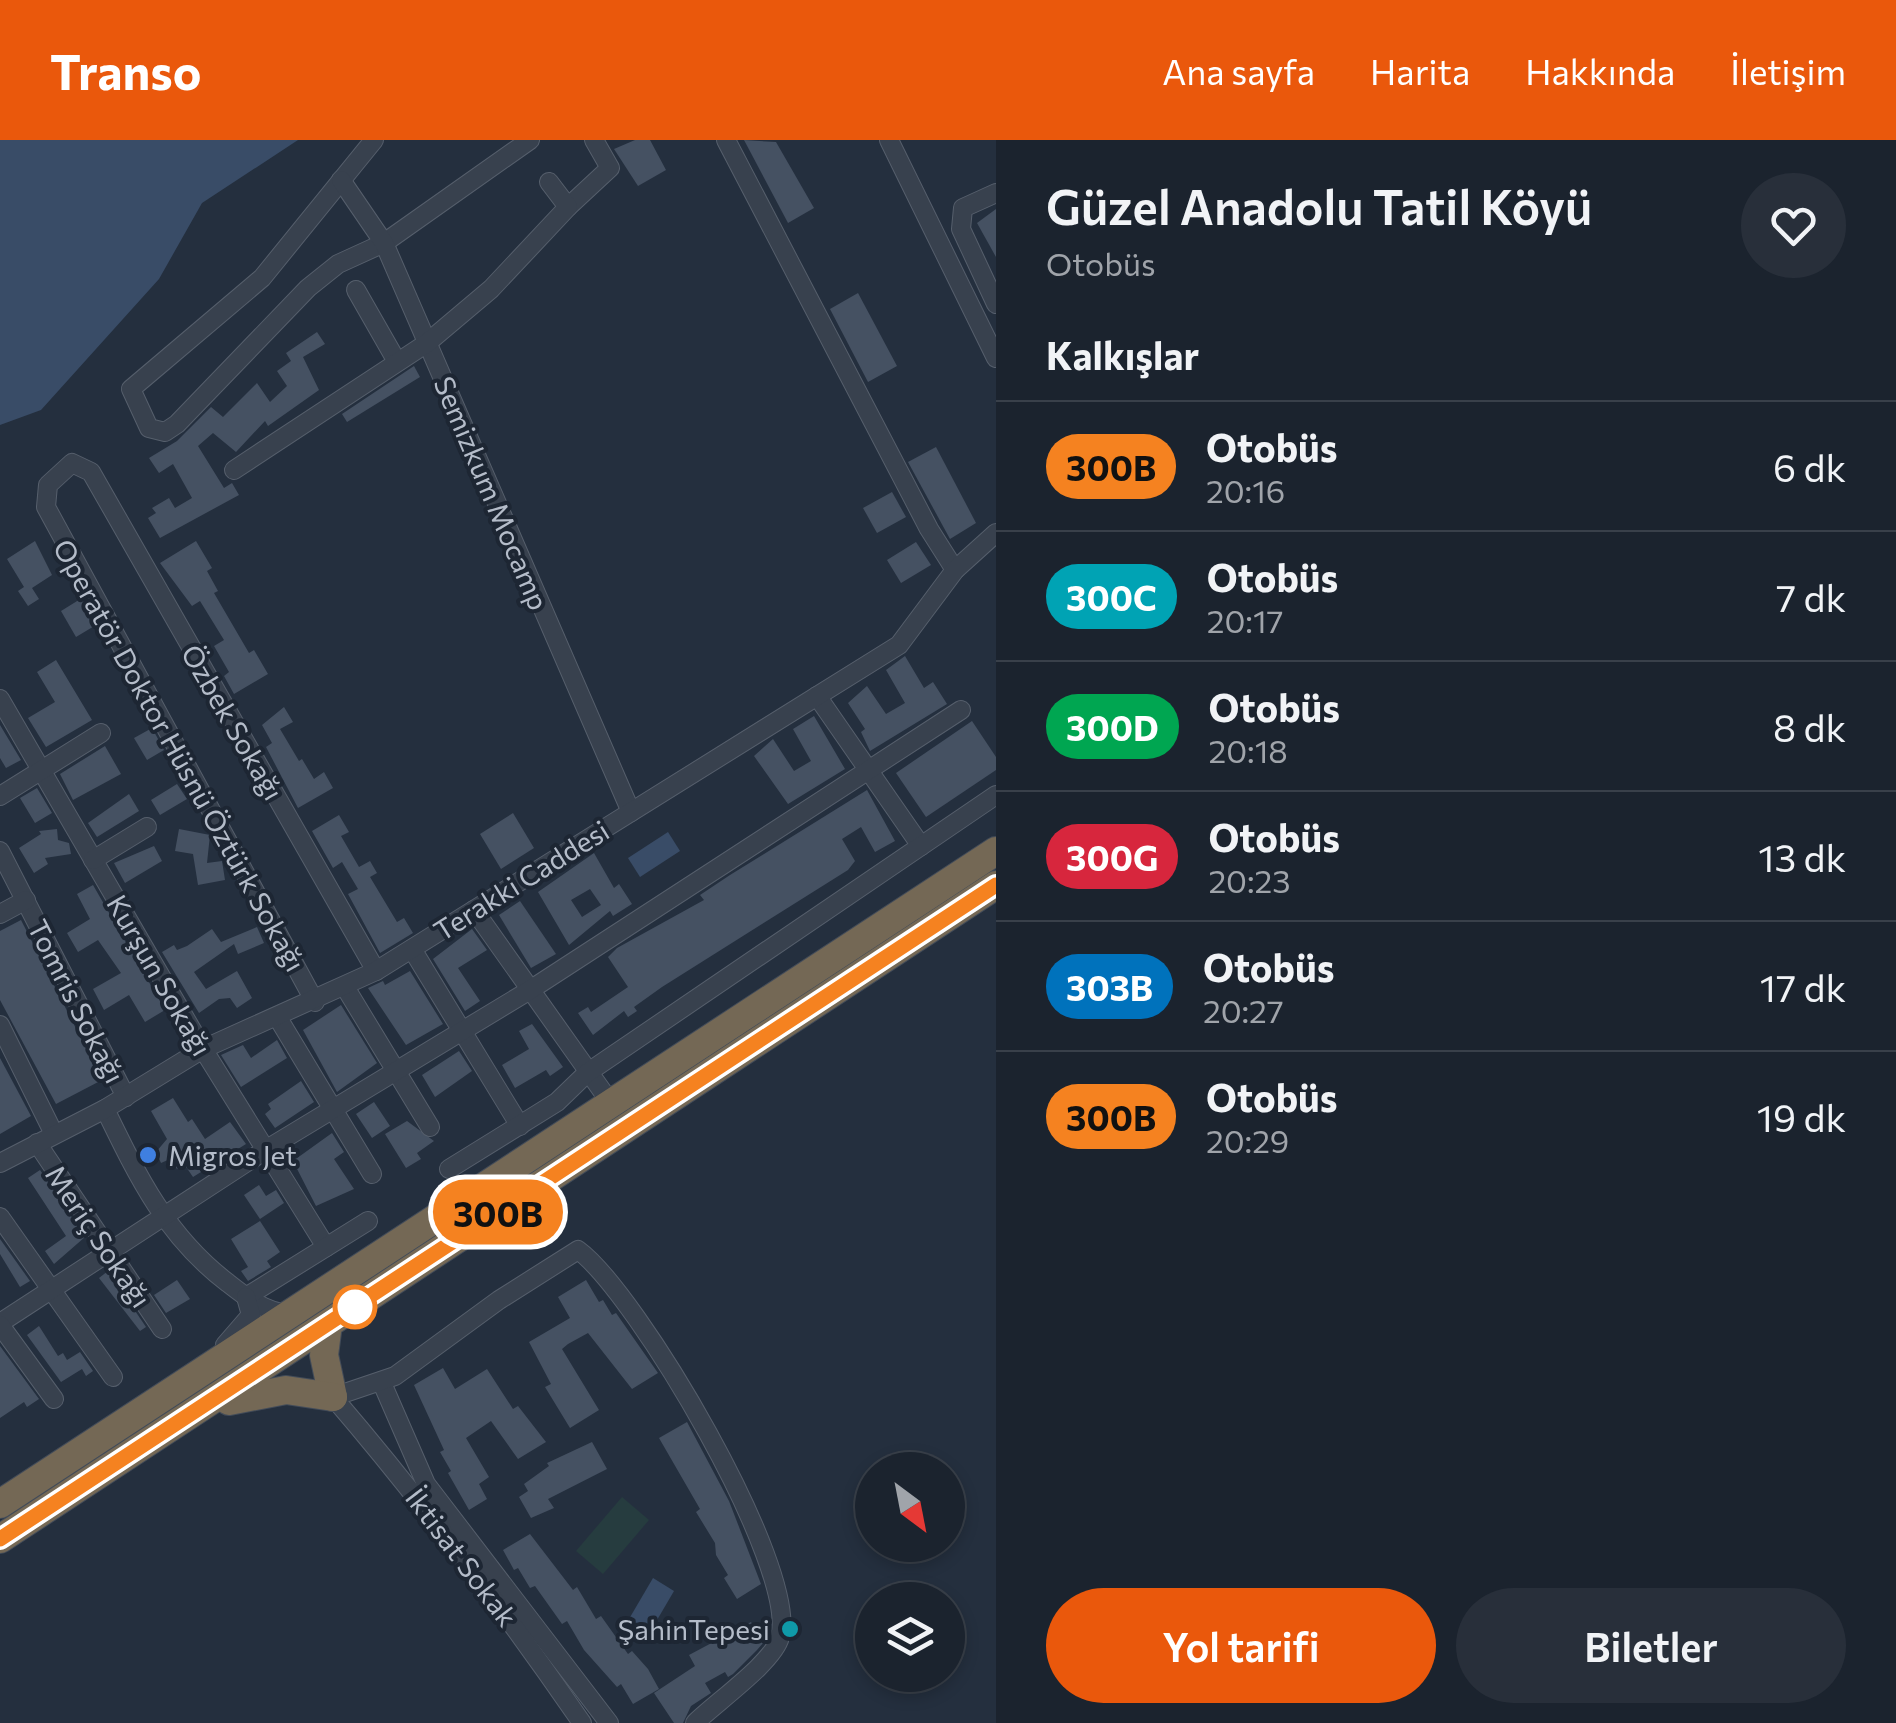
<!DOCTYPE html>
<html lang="tr">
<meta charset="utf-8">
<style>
:root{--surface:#1b232e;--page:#282f3a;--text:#f1f3f6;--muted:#a0a4aa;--line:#39404a;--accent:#ea580c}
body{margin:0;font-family:Commissioner,sans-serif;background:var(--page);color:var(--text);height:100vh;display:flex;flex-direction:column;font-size:38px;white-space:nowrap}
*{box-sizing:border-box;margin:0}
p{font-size:32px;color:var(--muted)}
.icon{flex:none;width:55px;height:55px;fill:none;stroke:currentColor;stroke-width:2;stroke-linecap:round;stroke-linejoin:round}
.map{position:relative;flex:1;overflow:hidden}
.drawer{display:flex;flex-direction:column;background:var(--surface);width:900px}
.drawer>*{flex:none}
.badge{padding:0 20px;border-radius:32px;font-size:35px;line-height:65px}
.needle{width:65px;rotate:148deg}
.buttons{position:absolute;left:855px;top:1312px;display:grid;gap:20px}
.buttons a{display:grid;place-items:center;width:110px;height:110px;border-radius:50%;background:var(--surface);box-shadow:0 5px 15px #0003,0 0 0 2px var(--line);font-size:50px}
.map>.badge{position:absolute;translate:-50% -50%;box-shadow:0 0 0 5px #fff}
h2{padding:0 50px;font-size:38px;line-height:90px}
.round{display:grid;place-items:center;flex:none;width:105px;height:105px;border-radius:52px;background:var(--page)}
.overview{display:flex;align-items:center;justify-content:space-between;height:170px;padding:0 50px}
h1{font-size:48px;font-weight:600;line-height:75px}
.cta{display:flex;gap:20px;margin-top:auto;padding:20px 50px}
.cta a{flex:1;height:115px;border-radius:60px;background:var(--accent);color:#fff;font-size:40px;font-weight:600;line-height:115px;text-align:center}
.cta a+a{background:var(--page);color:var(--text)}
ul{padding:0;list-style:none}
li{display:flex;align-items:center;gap:30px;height:130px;padding:0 50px;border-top:2px solid var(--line)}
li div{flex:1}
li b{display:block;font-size:38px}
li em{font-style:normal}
li .badge{min-width:110px;font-weight:700;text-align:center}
header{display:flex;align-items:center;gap:60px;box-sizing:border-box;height:140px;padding:0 50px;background:var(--accent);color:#fff}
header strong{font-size:48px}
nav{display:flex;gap:55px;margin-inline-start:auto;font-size:35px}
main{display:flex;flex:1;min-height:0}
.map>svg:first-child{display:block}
.green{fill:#263c3f}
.water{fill:#394c67}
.building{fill:#455162;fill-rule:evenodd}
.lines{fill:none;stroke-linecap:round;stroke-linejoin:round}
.minor-casing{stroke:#565f6c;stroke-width:20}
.highway-casing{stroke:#434c59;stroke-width:30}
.minor{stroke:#38414e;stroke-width:18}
.highway{stroke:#746855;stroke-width:28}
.line-casing{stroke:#fff;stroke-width:22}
.line{stroke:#f58220;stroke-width:15}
.shop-dot{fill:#3f7fe0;stroke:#1d2633;stroke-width:4}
.stop-dot{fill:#fff;stroke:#f58220;stroke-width:5}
.culture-dot{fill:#0f9aa8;stroke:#1d2633;stroke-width:4}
.labels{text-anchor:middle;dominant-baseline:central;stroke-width:8;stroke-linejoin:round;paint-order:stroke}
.street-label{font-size:28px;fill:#b4bcc9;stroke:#1d2633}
.poi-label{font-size:28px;fill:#b4bcc9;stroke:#1d2633;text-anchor:start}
</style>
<header>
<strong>Transo</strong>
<nav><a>Ana sayfa</a><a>Harita</a><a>Hakkında</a><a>İletişim</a></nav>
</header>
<main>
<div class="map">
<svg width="996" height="1583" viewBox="0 0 996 1583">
<rect width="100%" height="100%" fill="#242f3e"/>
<!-- green -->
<path class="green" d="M622 1357 649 1380 603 1434 576 1411Z"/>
<!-- water -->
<g class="water">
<path d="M0 0H298L202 63 159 139 41 270 0 285Z"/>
<path d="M668 692 680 711 640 737 628 718Z"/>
<path d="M653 1438 674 1451 650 1492 629 1479Z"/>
</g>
<!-- building -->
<g class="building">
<path d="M635 0H650L666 30 638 46 614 9Z"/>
<path d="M744 0 776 2 814 68 788 83Z"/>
<path d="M996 69V117L977 83Z"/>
<path d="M858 153 897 226 868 242 830 169Z"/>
<path d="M317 192 325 204 303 217 319 250 268 286 265 281 236 312 213 293 198 306 224 348 232 343 239 355 160 398 148 378 156 373 152 368 169 358 175 368 192 358 173 324 159 333 149 318 177 301 211 267 223 277 257 243 270 262 287 246 277 231 291 221 286 213Z"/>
<path d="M414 226 420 237 347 282 342 274Z"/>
<path d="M936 307 976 383 950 399 908 322Z"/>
<path d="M892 352 906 377 877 393 863 368Z"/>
<path d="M35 401 52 435 32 448 39 459 28 466 18 451 24 447 7 419Z"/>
<path d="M196 401 212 428 207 431 218 451 214 453 249 513 254 510 268 534 234 554 224 536 229 532 214 506 224 500 200 461 192 466 160 423Z"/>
<path d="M916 402 931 425 901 443 887 420Z"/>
<path d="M82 458 96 485 76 497 61 471Z"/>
<path d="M905 516 924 548 933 542 947 564 870 611 861 592 865 589 848 563 867 546 886 574 905 563 886 530Z"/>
<path d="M56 520 92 580 46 607 28 578 55 562 37 532Z"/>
<path d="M284 567 293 582 280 589 299 621 302 619 314 639 324 632 333 648 298 668 266 607 272 603 262 585Z"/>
<path d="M814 576 845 629 788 664 754 616 773 599 794 631 811 621 793 589Z"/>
<path d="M972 581 996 617V630L926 677 896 633Z"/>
<path d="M0 585 21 620 6 628 0 618Z"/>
<path d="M152 588 164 610 147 620 134 598Z"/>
<path d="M105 606 121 634 73 660 60 634Z"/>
<path d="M177 644 187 659 160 675 151 660Z"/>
<path d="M37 648 52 673 35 683 20 658Z"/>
<path d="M867 650 895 701 875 712 861 687 842 699 855 721 848 730 662 847 634 867 637 871 628 877 624 871 593 895 578 873 588 867 591 872 628 847 608 817 617 808 704 760 700 755 730 735Z"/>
<path d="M129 654 139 671 97 697 88 683Z"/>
<path d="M513 673 534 708 501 729 480 694Z"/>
<path d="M339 675 349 692 341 696 359 727 370 721 377 733 370 737 397 782 404 778 413 793 380 813 348 754 358 749 342 722 333 728 312 691Z"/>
<path d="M57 689 58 700 69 703 71 714 45 718 48 724 34 733 19 708 41 694 39 691Z"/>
<path d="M179 689 210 695 207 723 222 721 225 740 198 745 193 714 175 711Z"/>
<path d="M154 706 162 721 125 743 114 723Z"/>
<path d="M594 713 614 748 619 744 632 764 613 776 610 771 569 805 538 752ZM590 749 601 765 582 777 571 760Z"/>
<path d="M93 745 165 870 145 882 129 855 104 870 93 849 121 833 98 800 78 812 67 793 90 779 77 754Z"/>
<path d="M520 761 556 814 531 828 499 775Z"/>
<path d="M21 780 102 940 56 964 0 860V791Z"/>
<path d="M257 787 264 803 238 814 234 804 194 832 206 849 237 831 252 858 237 868 230 858 219 859 199 873 162 812 174 805 177 810 187 806 212 789 221 802Z"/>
<path d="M472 789 487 810 458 828 480 861 465 871 433 819Z"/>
<path d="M410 831 443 884 406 905 368 848 383 841 385 845Z"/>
<path d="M341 865 377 923 337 952 303 890Z"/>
<path d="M532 884 563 927 550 936 546 930 515 948 502 925 529 909 519 891Z"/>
<path d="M277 900 287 918 241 947 221 915 243 905 251 918Z"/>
<path d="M459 911 472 931 435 957 422 935Z"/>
<path d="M0 918 31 976 0 994Z"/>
<path d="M301 941 314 962 275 988 265 974 271 969 268 964Z"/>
<path d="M173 958 188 982 192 979 205 999 230 982 246 1004 193 1037 184 1024 177 1029 170 1019 161 1023 156 1012 167 999 151 971Z"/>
<path d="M374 962 390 986 372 998 356 974Z"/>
<path d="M407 981 434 1001 417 1013 421 1019 406 1028 385 994Z"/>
<path d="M332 993 344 1012 334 1019 354 1049 316 1066 293 1021Z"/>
<path d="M40 1030 85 1097 54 1124 45 1111 66 1096 28 1038Z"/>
<path d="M259 1045 266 1056 276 1050 284 1063 260 1079 244 1055Z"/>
<path d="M260 1081 280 1112 267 1121 271 1127 248 1141 241 1131 248 1127 231 1099Z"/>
<path d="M0 1099 30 1141 20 1147 0 1114Z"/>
<path d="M108 1131 146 1187 140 1191 99 1138Z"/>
<path d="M177 1140 190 1159 166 1173 154 1155Z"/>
<path d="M586 1140 599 1162 603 1160 612 1175 616 1173 658 1233 632 1249 588 1193 568 1204 562 1209 599 1270 570 1288 545 1247 551 1244 529 1202 570 1178 558 1157Z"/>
<path d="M39 1186 58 1216 63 1213 67 1220 80 1212 93 1231 86 1236 82 1229 61 1242 27 1195Z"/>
<path d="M0 1206 39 1259 27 1267 24 1262 0 1278Z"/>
<path d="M443 1228 455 1249 487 1229 513 1269 518 1266 546 1302 518 1319 491 1281 466 1298 489 1337 479 1344 487 1359 469 1370 448 1333 451 1331 440 1312 444 1310 414 1245Z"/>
<path d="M687 1282 729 1361 761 1444 737 1459 724 1438 728 1435 716 1415 715 1403 696 1372 700 1369 659 1298Z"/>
<path d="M592 1302 607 1329 548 1359 554 1368 531 1378 519 1357 528 1351 524 1344 549 1326 547 1323Z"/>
<path d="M530 1394 573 1450 577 1447 596 1479 601 1476 628 1514 632 1511 648 1529 659 1549 633 1564 621 1544 617 1547 584 1510 567 1481 562 1484 535 1446 530 1448 518 1428 514 1430 503 1410Z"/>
<path d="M751 1482 763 1503 757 1510 733 1534 728 1537 725 1532 705 1543 711 1553 691 1566 683 1583H674L654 1553 695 1526 689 1515Z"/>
</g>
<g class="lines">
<defs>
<g id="minor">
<path d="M374 0 262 138 131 249 149 288 165 292 177 284 308 148 338 124 384 103 530 0"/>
<path d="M726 0 929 389 955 430"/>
<path d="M889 0 996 218"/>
<path d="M341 40 384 103 631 672"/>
<path d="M996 53 963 68 961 89 996 164"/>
<path d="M568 67 610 28 594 0"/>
<path d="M356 150 396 220"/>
<path d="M234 330 427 203 491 149 568 67 549 42"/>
<path d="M817 556 921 706"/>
<path d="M0 559 203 909 326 1107"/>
<path d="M0 656 101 593"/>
<path d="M0 711 126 957"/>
<path d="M93 720 147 687"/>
<path d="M474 770 610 962"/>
<path d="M0 774 26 760"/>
<path d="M412 809 520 986"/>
<path d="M345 847 430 987"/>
<path d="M315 862 46 367 48 345 72 323 91 332 376 831"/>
<path d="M278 878 372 1034"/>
<path d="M0 885 54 994"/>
<path d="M105 969C138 1037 167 1097 228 1143 247 1158 265 1172 289 1174"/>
<path d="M37 1003 162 1189"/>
<path d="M0 1023 105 969 203 909 376 831 899 505 955 430 996 393"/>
<path d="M449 1029 557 962 587 933 996 655"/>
<path d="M0 1077 113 1237"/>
<path d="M246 1157 368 1081"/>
<path d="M0 1183 267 1009 530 850 961 570"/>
<path d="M0 1185 54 1259"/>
<path d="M225 1205 251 1175 246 1157"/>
<path d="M382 1243 426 1344 609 1583"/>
<path d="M582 1583C504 1470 423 1362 333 1257L395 1236 499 1160 578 1110C636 1152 799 1427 780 1497 774 1522 715 1563 695 1583"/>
</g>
<g id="highway">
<path d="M328 1184 324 1215 333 1257"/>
<path d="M229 1261 286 1250 333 1257"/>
<path d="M0 1364 996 711"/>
<path d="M0 1399 996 745"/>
</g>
</defs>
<!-- minor casing -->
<use href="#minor" class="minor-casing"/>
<!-- highway casing -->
<use href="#highway" class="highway-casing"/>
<!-- minor -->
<use href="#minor" class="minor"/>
<!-- highway -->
<use href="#highway" class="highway"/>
</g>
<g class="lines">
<defs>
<path id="line" d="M0 1399 996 745"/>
</defs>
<!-- line casing -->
<use href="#line" class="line-casing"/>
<!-- line -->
<use href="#line" class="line"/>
</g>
<!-- markers -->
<circle class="shop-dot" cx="148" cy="1015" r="10"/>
<circle class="stop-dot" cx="355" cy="1167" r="20"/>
<circle class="culture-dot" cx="790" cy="1489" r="10"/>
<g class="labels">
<!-- street labels -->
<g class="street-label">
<text transform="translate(492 353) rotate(67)">Semizkum Mocamp</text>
<text transform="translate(233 582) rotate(60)">Özbek Sokağı</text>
<text transform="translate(180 615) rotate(61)">Operatör Doktor Hüsnü Öztürk Sokağı</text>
<text transform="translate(521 740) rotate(-32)">Terakki Caddesi</text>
<text transform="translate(160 835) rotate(60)">Kurşun Sokağı</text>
<text transform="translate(77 861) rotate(63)">Tomris Sokağı</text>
<text transform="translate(99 1096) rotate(56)">Meriç Sokağı</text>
<text transform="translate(462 1417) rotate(53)">İktisat Sokak</text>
</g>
<!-- poi labels -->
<g class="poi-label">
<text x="168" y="1015">Migros Jet</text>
<text x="770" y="1489" text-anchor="end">ŞahinTepesi</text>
</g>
</g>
</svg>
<div class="buttons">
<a><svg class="needle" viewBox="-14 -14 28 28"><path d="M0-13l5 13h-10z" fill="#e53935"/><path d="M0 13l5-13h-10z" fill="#a0a4aa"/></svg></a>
<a><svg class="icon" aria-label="layers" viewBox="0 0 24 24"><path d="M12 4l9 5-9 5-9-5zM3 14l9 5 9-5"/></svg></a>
</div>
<b class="badge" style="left:498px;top:1072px;background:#f58220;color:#111">300B</b>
</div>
<section class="drawer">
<div class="overview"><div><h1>Güzel Anadolu Tatil Köyü</h1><p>Otobüs</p></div><a class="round"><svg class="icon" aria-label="heart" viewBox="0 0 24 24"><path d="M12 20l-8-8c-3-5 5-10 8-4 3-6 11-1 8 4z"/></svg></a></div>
<h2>Kalkışlar</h2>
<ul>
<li><span class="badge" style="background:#f58220;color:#111">300B</span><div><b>Otobüs</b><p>20:16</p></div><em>6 dk</em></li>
<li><span class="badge" style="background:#00a3b4;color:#fff">300C</span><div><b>Otobüs</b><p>20:17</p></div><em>7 dk</em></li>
<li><span class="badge" style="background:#00a651;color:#fff">300D</span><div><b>Otobüs</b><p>20:18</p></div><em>8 dk</em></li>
<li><span class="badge" style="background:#d7263d;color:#fff">300G</span><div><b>Otobüs</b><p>20:23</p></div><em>13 dk</em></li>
<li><span class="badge" style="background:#0072bc;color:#fff">303B</span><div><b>Otobüs</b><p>20:27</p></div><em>17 dk</em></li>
<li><span class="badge" style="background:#f58220;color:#111">300B</span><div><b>Otobüs</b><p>20:29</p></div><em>19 dk</em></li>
</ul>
<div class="cta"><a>Yol tarifi</a><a>Biletler</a></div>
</section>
</main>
